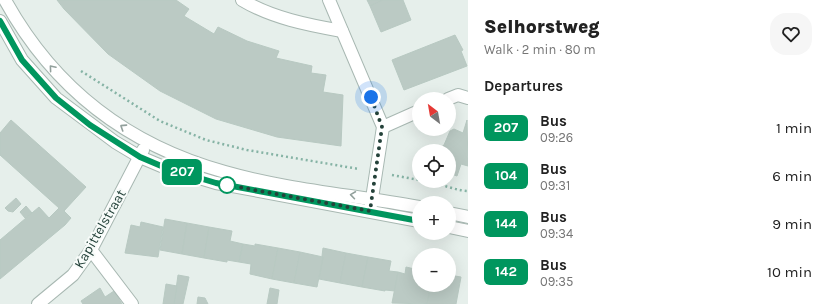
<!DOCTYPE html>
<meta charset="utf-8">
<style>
:root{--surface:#fff;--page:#f6f6f6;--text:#222;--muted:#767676}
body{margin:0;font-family:Karla,sans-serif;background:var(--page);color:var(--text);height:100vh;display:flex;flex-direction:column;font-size:15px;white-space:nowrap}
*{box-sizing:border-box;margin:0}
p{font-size:13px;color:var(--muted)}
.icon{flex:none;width:22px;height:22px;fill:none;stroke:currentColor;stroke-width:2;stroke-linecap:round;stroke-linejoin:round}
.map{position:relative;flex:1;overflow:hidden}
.sheet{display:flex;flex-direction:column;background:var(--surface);width:360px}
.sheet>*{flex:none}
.badge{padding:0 8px;border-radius:6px;font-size:14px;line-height:26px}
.needle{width:26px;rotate:329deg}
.buttons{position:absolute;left:412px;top:92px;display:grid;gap:8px}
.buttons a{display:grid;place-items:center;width:44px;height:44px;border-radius:50%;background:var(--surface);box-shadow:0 4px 16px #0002;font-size:20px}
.you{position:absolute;width:20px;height:20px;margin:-10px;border:3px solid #fff;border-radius:50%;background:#1a73e8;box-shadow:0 0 0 6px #1a73e833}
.map>.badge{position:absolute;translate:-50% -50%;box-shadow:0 0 0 2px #fff}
h2{padding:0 16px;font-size:15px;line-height:36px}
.round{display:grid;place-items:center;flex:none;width:42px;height:42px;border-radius:16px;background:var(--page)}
.summary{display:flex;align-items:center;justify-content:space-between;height:68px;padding:0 16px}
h1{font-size:19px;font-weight:800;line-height:30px}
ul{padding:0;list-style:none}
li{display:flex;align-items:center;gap:12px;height:48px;padding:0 16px}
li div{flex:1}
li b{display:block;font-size:15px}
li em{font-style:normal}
li .badge{min-width:44px;font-weight:700;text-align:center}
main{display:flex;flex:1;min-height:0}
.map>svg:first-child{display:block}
.building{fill:#bbcac4;stroke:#b8c9c2}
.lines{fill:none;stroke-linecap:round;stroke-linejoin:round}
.minor-casing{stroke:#a8b8b2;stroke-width:14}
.path{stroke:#86b3a5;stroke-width:2.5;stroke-dasharray:2 3;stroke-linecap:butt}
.minor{stroke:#fff;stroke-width:12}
.oneway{stroke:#92a09c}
.line-casing{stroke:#fff;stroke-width:9}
.line{stroke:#00965e;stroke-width:6}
.walk{stroke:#24423a;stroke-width:4;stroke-dasharray:0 7.2}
.stop-dot{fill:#fff;stroke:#00965e;stroke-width:2}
.labels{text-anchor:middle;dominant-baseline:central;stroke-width:4;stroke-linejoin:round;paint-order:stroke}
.street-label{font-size:14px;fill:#24423a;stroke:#f7fbf9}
</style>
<main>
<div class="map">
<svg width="468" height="304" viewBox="0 0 468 304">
<rect width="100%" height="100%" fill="#e6efeb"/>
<!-- building -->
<g class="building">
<path d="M57 0H176L189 9 184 16 214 34 218 27 247 41 279 51 276 58 312 66 311 73 326 75 323 92 343 95 341 146 277 137 216 119 160 91 108 54 64 9Z"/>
<path d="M367 0H383L370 6Z"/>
<path d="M383 0H403L411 20 381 32 370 6Z"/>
<path d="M455 35 463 50 461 51 467 66 404 90 392 60Z"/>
<path d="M11 120 86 187 64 211 71 218 65 225 0 279V240L39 207 49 218 59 208 0 155V133Z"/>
<path d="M467 120 468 166 461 164 457 176 449 173V151H438L440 148 444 145 450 131 454 129 463 133Z"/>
<path d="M16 198 21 204 13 212 8 211 5 208Z"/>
<path d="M26 206 32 213 25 218 20 212Z"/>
<path d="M165 219 187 223 182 254 160 250Z"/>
<path d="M141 222 163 227 158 257 125 253 131 225 140 227Z"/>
<path d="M187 223 209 227 204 258 182 254Z"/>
<path d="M209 227 232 231 230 241 243 244 239 262 227 260V262L204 258Z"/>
<path d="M243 244 255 246V244L278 248 272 279 250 274 251 264 239 262Z"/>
<path d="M278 248 300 252 294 283 272 279Z"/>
<path d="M323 248 346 253 340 283 319 279 323 257 322 256Z"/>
<path d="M300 252 323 257 317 287 294 283Z"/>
<path d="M346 253 368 257 362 287 340 283Z"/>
<path d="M368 257 391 261 389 271 398 272 395 291 385 290V291L362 287Z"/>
<path d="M406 267 419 270V285H431L427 304 392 303 398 272 405 274Z"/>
<path d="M178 275 189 277 183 304H174Z"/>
<path d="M449 275 461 277 456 304H427L431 285H449Z"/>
<path d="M166 284 177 286 174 304H163Z"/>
<path d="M100 288 105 297 114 291 122 304H83L81 301Z"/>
<path d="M270 288 279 290 277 304H267Z"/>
<path d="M198 297 205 298 208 304H197Z"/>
</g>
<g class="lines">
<defs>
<g id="minor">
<path d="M5 0C54 89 127 145 225 172 288 190 355 195 419 207"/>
<path d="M242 0C272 18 308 25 342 31"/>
<path d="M329 0 383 127 371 205"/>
<path d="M0 21 22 60 56 98 115 142 140 157 166 168 216 183 419 221"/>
<path d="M448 99 458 95 468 98"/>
<path d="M383 127 419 111"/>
<path d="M449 213 468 217"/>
<path d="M449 227 468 231"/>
<path d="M91 250 132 304"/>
<path d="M38 304 73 275 91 250 143 150"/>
</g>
</defs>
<!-- minor casing -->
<use href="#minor" class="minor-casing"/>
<!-- path -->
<g class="path">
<path d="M81 71 160 121 206 140 247 150 359 169"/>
<path d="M392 175 419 180"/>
<path d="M426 181C442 184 453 190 468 191"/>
</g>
<!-- minor -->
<use href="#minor" class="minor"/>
</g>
<!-- one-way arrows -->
<defs><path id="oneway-chevron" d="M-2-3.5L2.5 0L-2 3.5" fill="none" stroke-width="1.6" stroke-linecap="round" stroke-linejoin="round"/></defs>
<g class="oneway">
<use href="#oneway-chevron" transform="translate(52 68) rotate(-130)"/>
<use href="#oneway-chevron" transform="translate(123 127) rotate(-147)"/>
<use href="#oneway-chevron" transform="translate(353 195) rotate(-172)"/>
</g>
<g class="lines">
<defs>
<path id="line" d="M0 21 22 60 56 98 90 125 140 157 166 168 216 183 419 221"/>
</defs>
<!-- line casing -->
<use href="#line" class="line-casing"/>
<!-- line -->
<use href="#line" class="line"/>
<!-- walk -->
<path class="walk" d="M227 185 370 211 382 127 371 97"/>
</g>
<!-- markers -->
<circle class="stop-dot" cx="227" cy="185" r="8"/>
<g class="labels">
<!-- street labels -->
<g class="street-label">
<text transform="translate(100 229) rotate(-60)">Kapittelstraat</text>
</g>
</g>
</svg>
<div class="buttons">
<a><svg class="needle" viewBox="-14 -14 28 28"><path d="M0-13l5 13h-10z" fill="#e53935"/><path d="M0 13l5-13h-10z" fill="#767676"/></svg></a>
<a><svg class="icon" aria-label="locate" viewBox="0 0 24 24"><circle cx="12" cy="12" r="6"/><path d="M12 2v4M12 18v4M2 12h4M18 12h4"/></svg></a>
<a>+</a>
<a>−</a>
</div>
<div class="you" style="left:371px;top:97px"></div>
<b class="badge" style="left:182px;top:172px;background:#00965e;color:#fff">207</b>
</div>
<section class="sheet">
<div class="summary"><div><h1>Selhorstweg</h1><p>Walk · 2 min · 80 m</p></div><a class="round"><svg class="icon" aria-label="heart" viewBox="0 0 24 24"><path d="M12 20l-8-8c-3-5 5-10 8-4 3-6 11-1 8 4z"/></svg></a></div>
<h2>Departures</h2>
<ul>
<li><span class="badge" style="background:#00965e;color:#fff">207</span><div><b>Bus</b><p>09:26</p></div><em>1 min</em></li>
<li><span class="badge" style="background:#00965e;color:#fff">104</span><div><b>Bus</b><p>09:31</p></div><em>6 min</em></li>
<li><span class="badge" style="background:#00965e;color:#fff">144</span><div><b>Bus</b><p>09:34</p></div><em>9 min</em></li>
<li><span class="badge" style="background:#00965e;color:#fff">142</span><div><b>Bus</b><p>09:35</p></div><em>10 min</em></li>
</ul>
</section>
</main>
